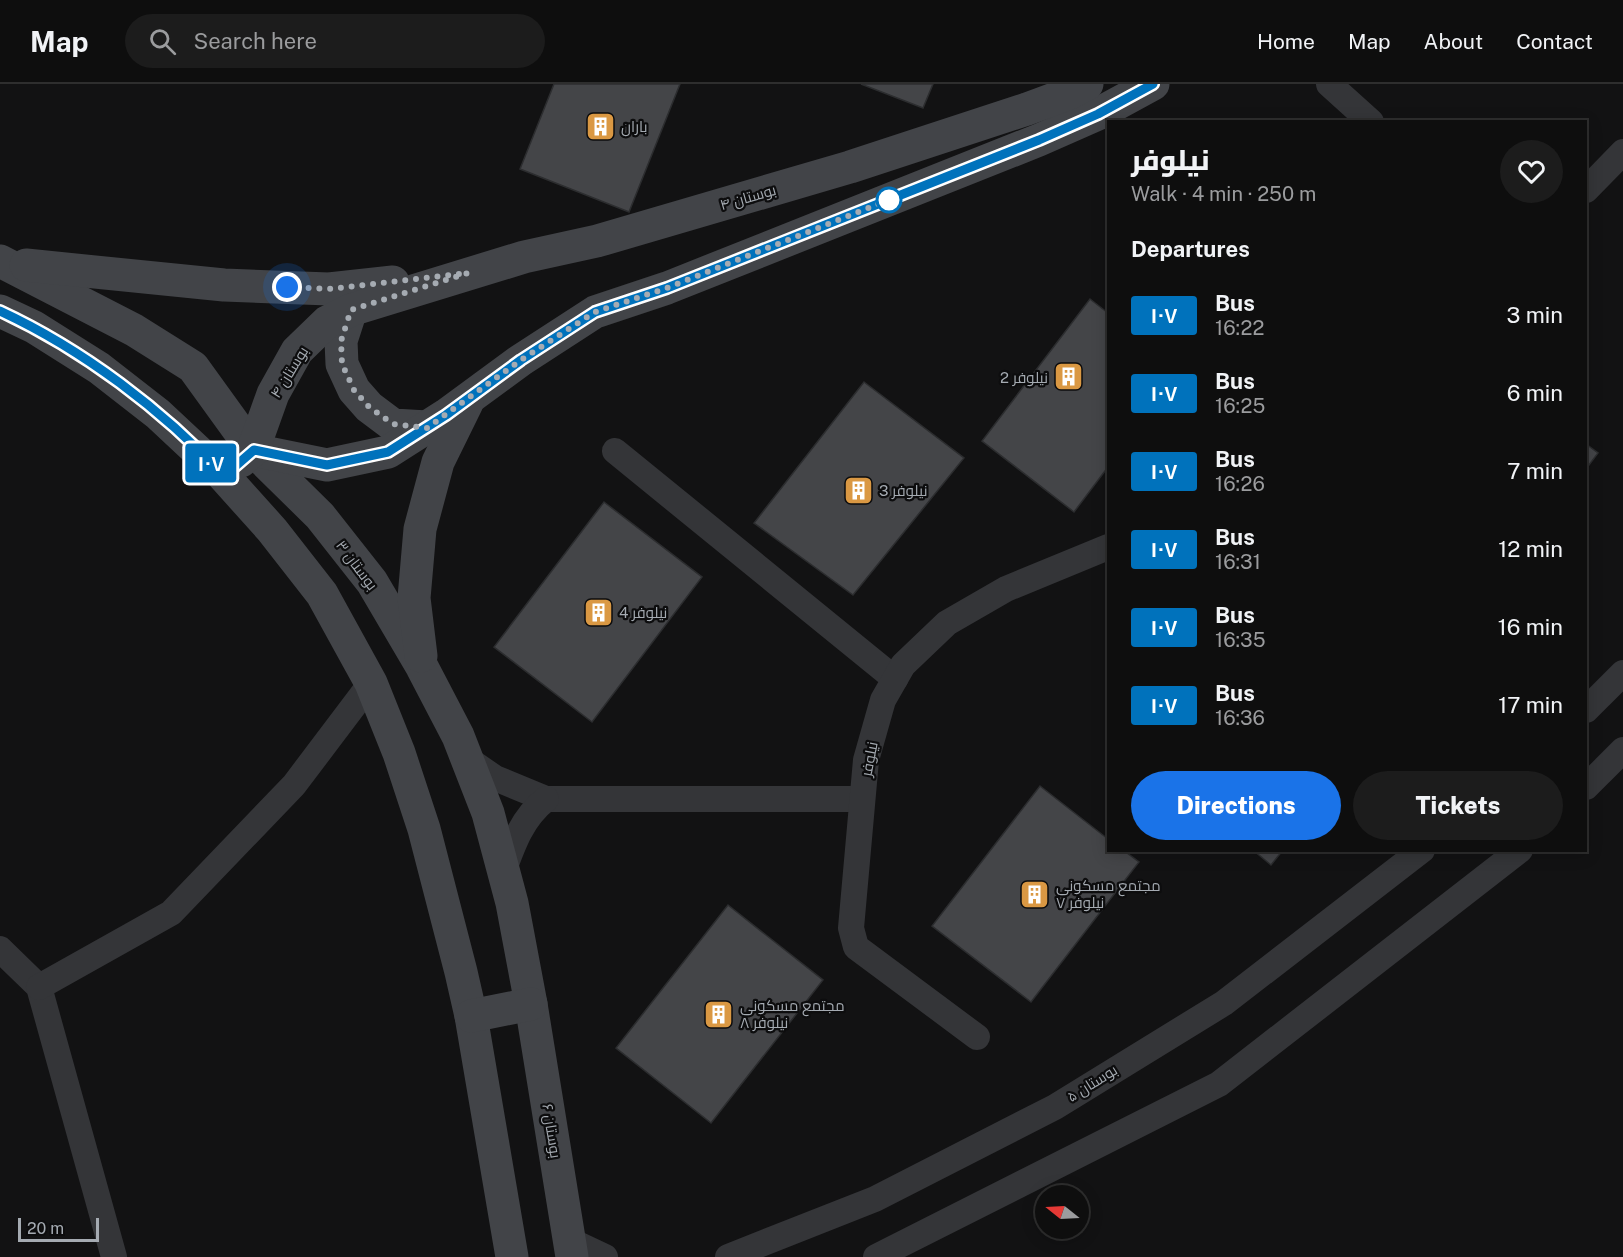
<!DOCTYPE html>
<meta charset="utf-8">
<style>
:root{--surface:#0e0e0e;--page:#1c1c1c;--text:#f1f3f6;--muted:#9b9c9e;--line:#2e2e2e;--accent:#1a73e8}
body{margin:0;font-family:"Public Sans",Cairo,sans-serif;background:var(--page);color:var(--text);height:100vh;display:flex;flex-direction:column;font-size:22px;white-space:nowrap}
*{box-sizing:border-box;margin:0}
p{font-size:20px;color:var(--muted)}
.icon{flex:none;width:33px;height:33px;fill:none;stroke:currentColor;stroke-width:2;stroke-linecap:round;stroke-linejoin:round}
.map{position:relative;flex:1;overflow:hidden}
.side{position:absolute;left:1107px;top:36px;width:480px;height:732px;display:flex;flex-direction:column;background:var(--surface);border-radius:0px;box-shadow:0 3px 15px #0003,0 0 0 2px var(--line)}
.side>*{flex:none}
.badge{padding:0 12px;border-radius:4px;font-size:21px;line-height:39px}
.needle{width:39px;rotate:288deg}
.buttons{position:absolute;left:1035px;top:1101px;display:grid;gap:12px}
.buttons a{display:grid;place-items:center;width:54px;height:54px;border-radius:50%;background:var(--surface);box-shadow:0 3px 15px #0003,0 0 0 2px var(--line);font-size:30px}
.scale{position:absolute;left:18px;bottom:15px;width:81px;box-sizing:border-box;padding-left:6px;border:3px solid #a5abb2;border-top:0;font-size:16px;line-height:21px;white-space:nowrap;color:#a5abb2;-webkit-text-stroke:4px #0d0d0e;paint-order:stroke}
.you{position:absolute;width:30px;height:30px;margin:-15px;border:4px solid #fff;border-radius:50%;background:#1a73e8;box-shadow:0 0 0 9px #1a73e833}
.map>.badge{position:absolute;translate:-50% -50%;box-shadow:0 0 0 3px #fff}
h2{padding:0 24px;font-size:22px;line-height:54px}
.round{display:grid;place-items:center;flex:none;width:63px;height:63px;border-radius:32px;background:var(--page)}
.head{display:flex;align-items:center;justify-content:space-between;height:102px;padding:0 24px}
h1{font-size:28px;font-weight:800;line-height:45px}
.button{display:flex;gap:12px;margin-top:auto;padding:12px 24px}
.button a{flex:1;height:69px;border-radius:36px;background:var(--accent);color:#fff;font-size:24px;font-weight:800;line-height:69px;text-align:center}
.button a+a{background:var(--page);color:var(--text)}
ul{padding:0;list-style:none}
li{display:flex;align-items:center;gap:18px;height:78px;padding:0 24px}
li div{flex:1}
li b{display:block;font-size:22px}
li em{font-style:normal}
li .badge{min-width:66px;font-weight:700;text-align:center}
header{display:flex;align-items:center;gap:36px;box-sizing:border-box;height:84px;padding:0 30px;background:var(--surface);border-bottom:2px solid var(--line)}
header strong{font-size:28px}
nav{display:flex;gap:33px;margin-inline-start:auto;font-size:21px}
.search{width:420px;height:54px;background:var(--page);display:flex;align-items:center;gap:15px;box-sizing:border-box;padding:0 21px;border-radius:33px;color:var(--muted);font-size:22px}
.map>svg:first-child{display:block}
.building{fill:#444548;stroke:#2c2d2f;stroke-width:1.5}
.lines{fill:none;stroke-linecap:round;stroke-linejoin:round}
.street{stroke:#343538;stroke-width:26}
.secondary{stroke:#424448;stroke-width:33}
.line-casing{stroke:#fff;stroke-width:14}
.line{stroke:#0072bc;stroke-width:9}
.walk{stroke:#a5abb2;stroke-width:6;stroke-dasharray:0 10.8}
.stop-dot{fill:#fff;stroke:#0072bc;stroke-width:3}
.labels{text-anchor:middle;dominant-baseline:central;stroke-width:4.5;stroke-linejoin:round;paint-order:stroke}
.poi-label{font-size:15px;fill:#a5abb2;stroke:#0d0d0e;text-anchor:start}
.street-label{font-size:15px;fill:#a5abb2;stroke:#0d0d0e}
</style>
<header>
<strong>Map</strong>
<div class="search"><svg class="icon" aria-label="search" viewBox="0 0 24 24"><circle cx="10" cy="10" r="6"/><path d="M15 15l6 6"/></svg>Search here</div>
<nav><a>Home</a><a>Map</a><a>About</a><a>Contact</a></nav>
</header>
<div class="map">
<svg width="1623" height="1173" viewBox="0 0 1623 1173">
<rect width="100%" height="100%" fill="#121213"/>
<!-- building -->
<g class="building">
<path d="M554 0H680L629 128 520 85Z"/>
<path d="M861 0H933L923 24Z"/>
<path d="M1090 215 1108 229V383L1074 428 982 357Z"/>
<path d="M864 298 964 374 853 511 754 439Z"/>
<path d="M1586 360 1598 369 1586 385Z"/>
<path d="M604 418 702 493 592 638 494 563Z"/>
<path d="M1040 702 1108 755V766H1123L1139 778 1031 918 932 842Z"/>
<path d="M1253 766H1283L1271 781Z"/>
<path d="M728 821 823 896 711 1039 616 964Z"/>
</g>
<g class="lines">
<!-- street -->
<g class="street">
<path d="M1329 0 1371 38"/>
<path d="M1586 106 1623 68"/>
<path d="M615 367 895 595"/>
<path d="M1586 626 1623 589"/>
<path d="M466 674 495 694 546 715H862"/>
<path d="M1586 703 1623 666"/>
<path d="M503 788C513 760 522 734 546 715"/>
<path d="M0 865 39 903 114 1173"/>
<path d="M39 903 171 829 294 701 371 599"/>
<path d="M977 953 856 863 851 844 866 676 883 616 903 581 947 539 1006 505 1108 463"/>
<path d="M569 1156 605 1173"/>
<path d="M728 1173 875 1115 1055 1023 1224 919 1422 766"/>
<path d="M876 1173 1219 1000 1520 766"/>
</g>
<!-- secondary -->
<g class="secondary">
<path d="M0 177 134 246 193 283 253 366 320 432 372 498 422 583 458 652 488 729 512 819 531 920 572 1173"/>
<path d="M26 181 224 201 329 205 393 198"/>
<path d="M351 226 341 257 342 280 354 306 369 323 393 341 427 343"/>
<path d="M0 227 34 243 99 284 158 330 220 388 272 446 322 510 371 599 399 669 424 745 461 888 471 932 512 1173"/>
<path d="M253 366 327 381 388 368 446 331 521 276 595 228 667 204 1039 56 1098 30 1153 0"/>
<path d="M241 377 253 366 273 310 297 267 327 238 351 226 524 173 597 157 850 83 1027 25 1070 9 1087 0"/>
<path d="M421 572 414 514 420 445 438 378 467 319"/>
<path d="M471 932 531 920"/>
</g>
</g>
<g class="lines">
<defs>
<path id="line" d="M0 227C82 265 163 326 224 392L254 366 327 381 388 368 446 331 521 276 595 228 667 204 1039 56 1098 30 1153 0"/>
</defs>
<!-- line casing -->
<use href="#line" class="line-casing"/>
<!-- line -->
<use href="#line" class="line"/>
<!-- walk -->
<path class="walk" d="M287 203 329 205 468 189 351 226 341 257 342 280 354 306 369 323 393 340 427 344 521 276 595 228 667 204 896 113 889 116"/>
</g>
<!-- icons -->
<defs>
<symbol id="building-square" viewBox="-11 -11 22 22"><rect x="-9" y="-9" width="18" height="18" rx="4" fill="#da9843" stroke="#0d0d0e"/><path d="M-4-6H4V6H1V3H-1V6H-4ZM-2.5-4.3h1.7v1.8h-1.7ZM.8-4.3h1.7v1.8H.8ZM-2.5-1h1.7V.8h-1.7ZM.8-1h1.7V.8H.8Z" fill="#fff"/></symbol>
</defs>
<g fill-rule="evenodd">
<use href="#building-square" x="584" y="26" width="33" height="33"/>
<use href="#building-square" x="1052" y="276" width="33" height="33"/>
<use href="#building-square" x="842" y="390" width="33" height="33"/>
<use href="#building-square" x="582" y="512" width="33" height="33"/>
<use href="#building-square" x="1018" y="794" width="33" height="33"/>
<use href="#building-square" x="702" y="914" width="33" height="33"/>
</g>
<!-- markers -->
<circle class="stop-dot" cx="889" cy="116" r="12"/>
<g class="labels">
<!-- poi labels -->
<g class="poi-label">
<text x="621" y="42">باران</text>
<text x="1048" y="293" text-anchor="end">نیلوفر 2</text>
<text x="879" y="406">نیلوفر 3</text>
<text x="619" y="528">نیلوفر 4</text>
<text x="1056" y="801">مجتمع مسکونی<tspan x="1056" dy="17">نیلوفر ۷</tspan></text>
<text x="740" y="921">مجتمع مسکونی<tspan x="740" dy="17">نیلوفر ۸</tspan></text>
</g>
<!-- street labels -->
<g class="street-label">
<text transform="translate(748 113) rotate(-16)">بوستان ۴</text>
<text transform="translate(289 288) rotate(-58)">بوستان ۴</text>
<text transform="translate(357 481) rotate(53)">بوستان ۳</text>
<text transform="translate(869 675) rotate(-79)">نیلوفر</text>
<text transform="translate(1092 999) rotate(-32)">بوستان ۵</text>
<text transform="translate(552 1047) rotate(81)">بوستان ۶</text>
</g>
</g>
</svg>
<div class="buttons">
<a><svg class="needle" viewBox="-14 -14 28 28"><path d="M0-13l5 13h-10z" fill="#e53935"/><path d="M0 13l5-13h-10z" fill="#9b9c9e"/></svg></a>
</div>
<div class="scale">20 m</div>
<div class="you" style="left:287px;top:203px"></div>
<b class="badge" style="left:211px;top:379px;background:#0072bc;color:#fff">۱۰۷</b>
<section class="side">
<div class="head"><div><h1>نیلوفر</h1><p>Walk · 4 min · 250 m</p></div><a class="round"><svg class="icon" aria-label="heart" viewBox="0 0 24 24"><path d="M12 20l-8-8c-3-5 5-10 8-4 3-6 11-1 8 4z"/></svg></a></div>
<h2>Departures</h2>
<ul>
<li><span class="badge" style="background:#0072bc;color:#fff">۱۰۷</span><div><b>Bus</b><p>16:22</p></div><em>3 min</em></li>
<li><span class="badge" style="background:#0072bc;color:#fff">۱۰۷</span><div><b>Bus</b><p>16:25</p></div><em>6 min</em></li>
<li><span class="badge" style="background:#0072bc;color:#fff">۱۰۷</span><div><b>Bus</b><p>16:26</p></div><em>7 min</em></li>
<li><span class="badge" style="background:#0072bc;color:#fff">۱۰۷</span><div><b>Bus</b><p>16:31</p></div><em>12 min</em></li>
<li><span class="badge" style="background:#0072bc;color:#fff">۱۰۷</span><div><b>Bus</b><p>16:35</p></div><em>16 min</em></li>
<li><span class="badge" style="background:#0072bc;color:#fff">۱۰۷</span><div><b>Bus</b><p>16:36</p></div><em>17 min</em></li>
</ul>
<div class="button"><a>Directions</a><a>Tickets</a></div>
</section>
</div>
